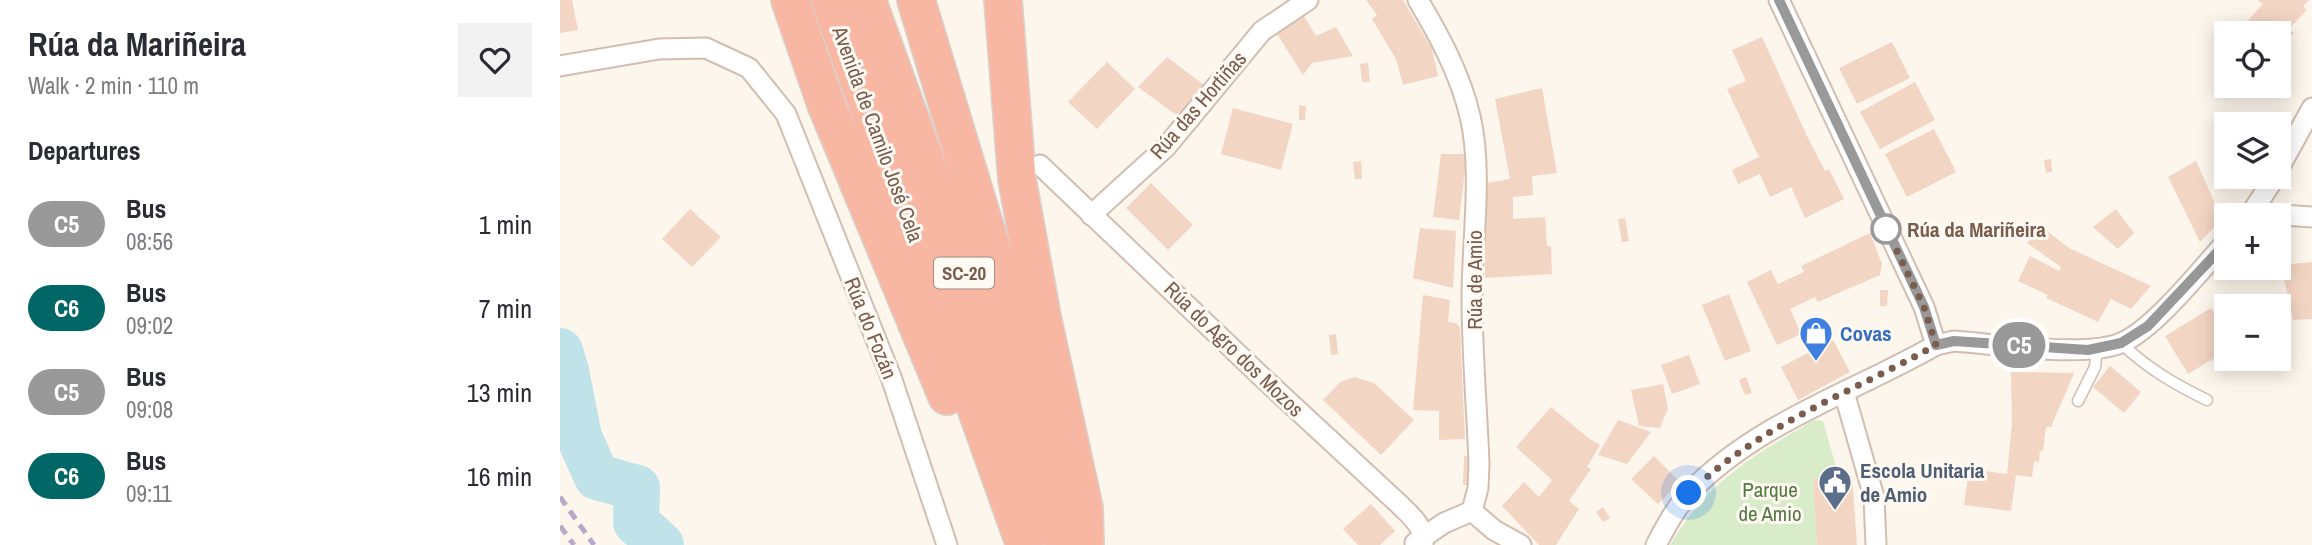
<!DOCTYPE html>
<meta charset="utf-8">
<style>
:root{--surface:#fff;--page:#f2f2f3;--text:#2b2b33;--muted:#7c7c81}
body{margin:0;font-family:"Archivo Narrow",sans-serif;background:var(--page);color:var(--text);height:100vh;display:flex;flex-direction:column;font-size:26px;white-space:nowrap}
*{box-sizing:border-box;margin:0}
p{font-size:23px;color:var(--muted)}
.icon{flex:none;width:38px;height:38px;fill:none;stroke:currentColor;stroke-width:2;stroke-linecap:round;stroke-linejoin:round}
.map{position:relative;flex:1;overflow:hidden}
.drawer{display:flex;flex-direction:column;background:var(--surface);width:560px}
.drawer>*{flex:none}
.badge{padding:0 14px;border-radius:23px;font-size:24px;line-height:46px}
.controls{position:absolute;left:1654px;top:21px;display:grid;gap:14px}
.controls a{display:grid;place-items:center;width:77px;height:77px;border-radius:0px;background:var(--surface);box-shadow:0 4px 18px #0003;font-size:35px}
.you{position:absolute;width:35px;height:35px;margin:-18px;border:5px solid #fff;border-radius:50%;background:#1a73e8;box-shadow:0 0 0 10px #1a73e833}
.map>.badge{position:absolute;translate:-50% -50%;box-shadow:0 0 0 4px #fff}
h2{padding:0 28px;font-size:26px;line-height:63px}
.round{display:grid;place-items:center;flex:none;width:74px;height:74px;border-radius:0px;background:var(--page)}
.headline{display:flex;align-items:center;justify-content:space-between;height:119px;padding:0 28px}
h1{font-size:33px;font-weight:800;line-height:52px}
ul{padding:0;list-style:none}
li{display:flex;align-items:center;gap:21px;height:84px;padding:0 28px}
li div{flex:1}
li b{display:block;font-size:26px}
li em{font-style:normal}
li .badge{min-width:77px;font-weight:700;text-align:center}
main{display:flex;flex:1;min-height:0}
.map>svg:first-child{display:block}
.green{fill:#d8ecc9}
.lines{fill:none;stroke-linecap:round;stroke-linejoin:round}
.river{stroke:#bfe3e8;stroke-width:46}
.building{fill:#f3d5c3}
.lane-casing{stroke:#d1beb0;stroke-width:13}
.street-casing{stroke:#d1beb0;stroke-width:23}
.highway-casing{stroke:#dad1cd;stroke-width:40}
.lane{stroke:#fff;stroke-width:10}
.street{stroke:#fff;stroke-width:19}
.highway{stroke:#f7b7a3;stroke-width:37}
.rail{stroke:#b9a8c9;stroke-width:5;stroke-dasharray:10 7;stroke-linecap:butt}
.line-casing{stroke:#fff;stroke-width:16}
.line{stroke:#999;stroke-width:10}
.walk{stroke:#7a5c4d;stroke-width:7;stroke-dasharray:0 12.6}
.stop-dot{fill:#fff;stroke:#999;stroke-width:3.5}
.labels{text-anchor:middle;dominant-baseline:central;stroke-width:6;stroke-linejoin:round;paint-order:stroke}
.shield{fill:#fffaf3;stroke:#a28b7f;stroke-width:2}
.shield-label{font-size:19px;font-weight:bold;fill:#7a5c4d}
.street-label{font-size:21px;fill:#7a5c4d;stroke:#fffaf3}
.stop-label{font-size:21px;font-weight:bold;fill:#7a5c4d;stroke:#fffaf3;text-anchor:start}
.shop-label{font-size:21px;font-weight:bold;fill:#366cbe;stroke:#fffaf3;text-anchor:start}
.service-label{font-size:21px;font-weight:bold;fill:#4e5e75;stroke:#fffaf3;text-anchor:start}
.park-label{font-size:21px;fill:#537a41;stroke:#fffaf3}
</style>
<main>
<section class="drawer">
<div class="headline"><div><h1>Rúa da Mariñeira</h1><p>Walk · 2 min · 110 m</p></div><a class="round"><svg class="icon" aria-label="heart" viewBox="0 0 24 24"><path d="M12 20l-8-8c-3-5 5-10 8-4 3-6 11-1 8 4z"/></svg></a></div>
<h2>Departures</h2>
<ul>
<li><span class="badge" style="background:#999;color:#fff">C5</span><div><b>Bus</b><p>08:56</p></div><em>1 min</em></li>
<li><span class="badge" style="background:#066;color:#fff">C6</span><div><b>Bus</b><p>09:02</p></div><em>7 min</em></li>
<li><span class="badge" style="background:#999;color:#fff">C5</span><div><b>Bus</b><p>09:08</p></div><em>13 min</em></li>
<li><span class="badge" style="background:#066;color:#fff">C6</span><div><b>Bus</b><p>09:11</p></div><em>16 min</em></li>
</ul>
</section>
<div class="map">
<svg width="1752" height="545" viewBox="0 0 1752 545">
<rect width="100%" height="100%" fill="#fdf6ec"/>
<!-- green -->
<path class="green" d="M1254 420 1263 421 1279 477 1253 479 1257 545H1110C1148 481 1192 457 1254 420Z"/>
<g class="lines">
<!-- river -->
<path class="river" d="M0 351 6 371 19 437 37 477 77 488 76 522 101 545"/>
</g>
<!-- building -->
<g class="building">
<path d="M0 0H12L18 30 0 33Z"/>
<path d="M806 0H843L872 49 878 76 843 85 836 59 812 19 817 15Z"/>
<path d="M1697 0H1749L1743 6 1747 10 1729 29 1734 33 1718 49V33H1682L1688 27 1685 23 1703 4Z"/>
<path d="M742 13 756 36 776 27 793 56 752 63 743 75 714 29Z"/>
<path d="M1202 37 1247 136 1265 171 1269 169 1284 199 1245 218 1231 187 1210 197 1200 174 1178 184 1172 170 1199 157 1167 89 1186 81 1172 50Z"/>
<path d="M1332 42 1350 78 1297 104 1279 68Z"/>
<path d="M607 57 644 85 619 117 578 87Z"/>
<path d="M1666 59V76L1657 68Z"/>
<path d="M547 62 575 89 537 129 508 102Z"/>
<path d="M808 63 810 82H802L800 64Z"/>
<path d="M1355 82 1375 120 1320 149 1300 112Z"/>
<path d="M1677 86H1698L1689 96Z"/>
<path d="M982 88 997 173 972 176 973 195 953 197V219L985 217 987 246H991L992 274 925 278 926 183 950 179 935 99Z"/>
<path d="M739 105 746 106 745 120H739Z"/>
<path d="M673 108 733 124 721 170 661 154Z"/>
<path d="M1374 129 1396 172 1347 197 1325 154Z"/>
<path d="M881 154H907L899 220 873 217Z"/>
<path d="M1491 159 1492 172 1486 173 1484 160Z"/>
<path d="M801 161 802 179H795L793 162Z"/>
<path d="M1636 161 1662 219 1640 242 1608 177Z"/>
<path d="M591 183 633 225 608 250 566 208Z"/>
<path d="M130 209 161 237 132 267 102 239Z"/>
<path d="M1556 209 1574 233 1558 249 1533 227Z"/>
<path d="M1065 218 1069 241 1062 242 1058 219Z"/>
<path d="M1482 227 1509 248 1591 286 1571 309 1551 299 1538 322 1486 298 1488 295 1458 281 1470 256 1499 271 1501 267 1467 243Z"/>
<path d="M860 228 896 231 893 288 853 278Z"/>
<path d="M1310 233 1322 264 1320 275 1258 302 1255 297 1230 309 1241 334 1217 345 1187 282 1211 270 1218 284 1244 272 1241 266Z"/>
<path d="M1752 262V319L1733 320 1721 265Z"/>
<path d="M1320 290H1328L1327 306H1320Z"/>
<path d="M1169 294 1191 351 1165 361 1142 305Z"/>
<path d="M863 295 890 300 888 322 896 323 900 327 905 439 879 440V411L853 410Z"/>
<path d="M1651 308 1666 333V351L1628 374 1605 336Z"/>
<path d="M776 334 778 354 771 355 769 335Z"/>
<path d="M1273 340 1290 372 1238 400 1221 367Z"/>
<path d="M1129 355 1140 384 1112 394 1101 365Z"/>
<path d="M1550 366 1581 392 1564 413 1533 387Z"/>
<path d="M1451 372 1514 373 1491 427H1486L1483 451 1480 450 1479 462 1474 461 1472 477 1456 475 1451 511 1404 505 1409 469 1447 474 1452 424Z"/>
<path d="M795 377 814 383 854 420 821 455 763 400 780 382Z"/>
<path d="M1186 377 1192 393 1185 395 1179 380Z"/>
<path d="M1103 384 1108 408 1100 428 1079 426 1071 390Z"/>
<path d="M991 407 1027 437 1040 445 1027 467 1031 469 1009 501 1019 509 996 545H979L942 506 964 482 979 497 992 480 956 447Z"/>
<path d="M1058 420 1091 432 1067 464 1038 455Z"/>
<path d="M904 456H910V485H903Z"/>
<path d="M1094 456 1120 482 1098 504 1071 479Z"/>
<path d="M1292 476 1297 545H1257L1253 479Z"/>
<path d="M811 504 835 531 820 545H798L783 529Z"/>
<path d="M1043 507 1050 518 1043 522 1036 512Z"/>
</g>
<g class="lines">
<defs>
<g id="lane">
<path d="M1561 343C1587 368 1614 384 1647 400"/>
<path d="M1518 401 1535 367 1537 348"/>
</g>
<g id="street">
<path d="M858 0C880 37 900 74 910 116 923 169 912 243 912 298 912 353 917 409 919 464L918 488 912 511"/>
<path d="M1219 0 1364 307 1376 345"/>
<path d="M0 66 99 49 146 48 189 68 226 114 331 377 387 545"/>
<path d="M480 165 704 379 840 505C852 517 865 527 863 545"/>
<path d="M1718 170 1752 108"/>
<path d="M1692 213 1752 217"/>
<path d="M531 215 606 147 702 31 748 0"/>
<path d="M1690 215 1715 177"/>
<path d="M1284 392 1314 497 1316 545"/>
<path d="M912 511 934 530 961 545"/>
<path d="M855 543 884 523 912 511"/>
<path d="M1096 545C1106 526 1116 507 1131 491 1198 422 1294 392 1376 345L1394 341C1435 344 1525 358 1561 343 1593 330 1641 270 1666 242"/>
</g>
<g id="highway">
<path d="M230 0 266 104 387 396"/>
<path d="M270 0 465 545"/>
<path d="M307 0 504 545"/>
<path d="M356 0 493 451"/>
<path d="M443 0 457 179 482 317 524 508 525 543"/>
</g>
</defs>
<!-- lane casing -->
<use href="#lane" class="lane-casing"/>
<!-- street casing -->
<use href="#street" class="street-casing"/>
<!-- highway casing -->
<use href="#highway" class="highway-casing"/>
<!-- lane -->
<use href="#lane" class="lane"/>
<!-- street -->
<use href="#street" class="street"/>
<!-- highway -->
<use href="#highway" class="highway"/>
<!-- rail -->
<g class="rail">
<path d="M0 497 34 545"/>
<path d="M0 526 14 545"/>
</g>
</g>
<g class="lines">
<defs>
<path id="line" d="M1219 0 1364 307 1376 345 1394 341 1528 350 1561 343 1588 326 1666 243"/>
</defs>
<!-- line casing -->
<use href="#line" class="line-casing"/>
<!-- line -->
<use href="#line" class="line"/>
<!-- walk -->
<path class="walk" d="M1129 493C1203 423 1289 394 1376 345L1364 307 1323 222 1326 229"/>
</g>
<!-- icons -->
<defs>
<symbol id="shop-pin" viewBox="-11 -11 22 30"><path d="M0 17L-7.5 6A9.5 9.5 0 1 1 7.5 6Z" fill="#3f7fe0" stroke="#fffaf3"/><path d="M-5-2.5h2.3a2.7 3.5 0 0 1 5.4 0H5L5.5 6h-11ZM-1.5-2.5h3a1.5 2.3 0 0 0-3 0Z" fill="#fff"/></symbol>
<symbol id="civic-pin" viewBox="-11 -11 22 30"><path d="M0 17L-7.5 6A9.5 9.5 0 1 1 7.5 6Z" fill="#5c6f8a" stroke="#fffaf3"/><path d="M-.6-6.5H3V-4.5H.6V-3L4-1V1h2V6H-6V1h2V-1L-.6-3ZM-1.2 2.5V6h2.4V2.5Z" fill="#fff"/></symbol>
</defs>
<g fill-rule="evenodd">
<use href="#shop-pin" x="1237" y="314" width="38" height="52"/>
<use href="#civic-pin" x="1256" y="463" width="38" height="52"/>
</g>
<!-- markers -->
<circle class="stop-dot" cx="1326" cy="229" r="14"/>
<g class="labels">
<!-- shield labels -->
<rect class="shield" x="374" y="257.5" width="60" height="31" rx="5"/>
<g class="shield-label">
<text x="404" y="273">SC-20</text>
</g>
<!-- street labels -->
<g class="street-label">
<text transform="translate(638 105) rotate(-49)">Rúa das Hortiñas</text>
<text transform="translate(318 134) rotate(70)">Avenida de Camilo José Cela</text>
<text transform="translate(914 280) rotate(-90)">Rúa de Amio</text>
<text transform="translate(311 328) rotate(68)">Rúa do Fozán</text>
<text transform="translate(674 349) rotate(44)">Rúa do Agro dos Mozos</text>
</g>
<!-- stop labels -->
<g class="stop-label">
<text x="1347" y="229">Rúa da Mariñeira</text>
</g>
<!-- shop labels -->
<g class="shop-label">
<text x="1280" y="333">Covas</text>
</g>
<!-- service labels -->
<g class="service-label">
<text x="1300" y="470">Escola Unitaria<tspan x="1300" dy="24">de Amio</tspan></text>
</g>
<!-- park labels -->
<g class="park-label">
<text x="1210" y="489">Parque<tspan x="1210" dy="24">de Amio</tspan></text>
</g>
</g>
</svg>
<div class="controls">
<a><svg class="icon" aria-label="locate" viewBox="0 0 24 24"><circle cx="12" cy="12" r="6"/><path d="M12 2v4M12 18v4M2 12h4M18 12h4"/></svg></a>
<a><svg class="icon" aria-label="layers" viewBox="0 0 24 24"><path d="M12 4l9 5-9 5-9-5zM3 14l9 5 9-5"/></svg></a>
<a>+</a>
<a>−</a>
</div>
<div class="you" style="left:1129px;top:493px"></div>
<b class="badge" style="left:1459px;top:345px;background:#999;color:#fff">C5</b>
</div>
</main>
